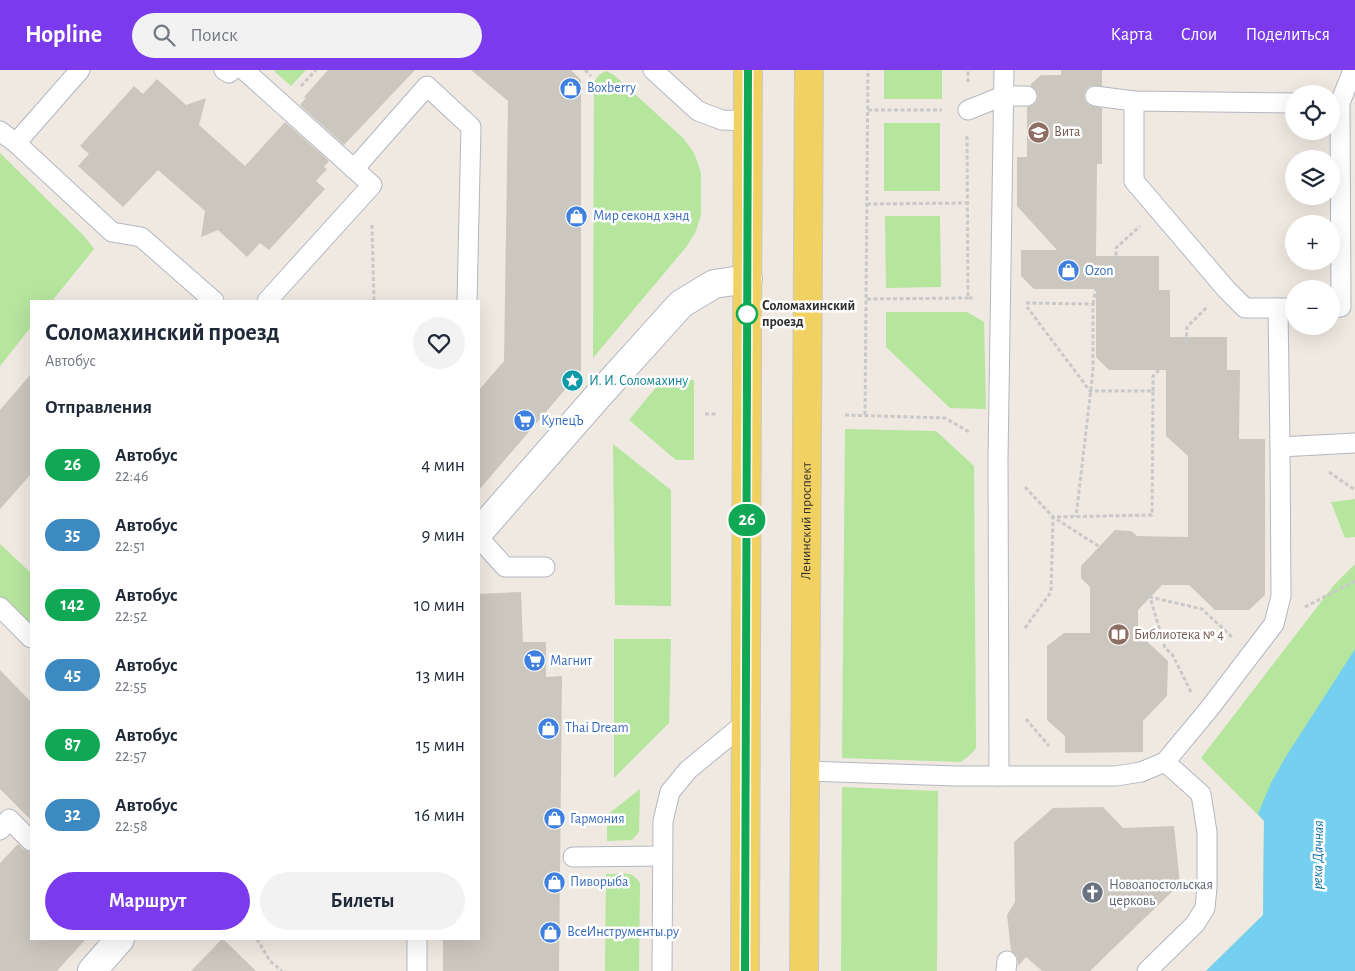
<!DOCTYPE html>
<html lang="ru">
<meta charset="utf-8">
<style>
:root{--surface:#fff;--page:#f2f2f3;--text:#1f2937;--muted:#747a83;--accent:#7c3aed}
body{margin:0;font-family:"Alegreya Sans",sans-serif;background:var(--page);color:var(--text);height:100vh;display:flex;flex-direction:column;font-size:19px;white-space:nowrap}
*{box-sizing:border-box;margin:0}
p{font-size:16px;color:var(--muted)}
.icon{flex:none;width:28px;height:28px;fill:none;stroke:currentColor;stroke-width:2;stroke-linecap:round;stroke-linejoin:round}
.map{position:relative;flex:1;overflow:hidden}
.side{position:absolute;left:30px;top:230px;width:450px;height:640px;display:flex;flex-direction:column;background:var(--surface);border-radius:0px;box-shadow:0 5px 20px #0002}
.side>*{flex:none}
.badge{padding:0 10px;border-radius:16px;font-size:18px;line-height:32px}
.tools{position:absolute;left:1285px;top:15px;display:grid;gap:10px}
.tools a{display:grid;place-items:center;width:55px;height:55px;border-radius:50%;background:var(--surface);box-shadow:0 5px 20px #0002;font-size:25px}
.map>.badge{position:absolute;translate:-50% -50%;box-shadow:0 0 0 2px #fff}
h2{padding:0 15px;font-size:19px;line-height:45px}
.round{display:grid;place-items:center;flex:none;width:52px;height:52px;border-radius:26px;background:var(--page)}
.headline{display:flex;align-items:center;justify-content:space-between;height:85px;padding:0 15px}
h1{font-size:24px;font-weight:600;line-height:38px}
.cta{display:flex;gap:10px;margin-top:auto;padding:10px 15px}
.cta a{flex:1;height:58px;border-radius:30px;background:var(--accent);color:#fff;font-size:20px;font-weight:600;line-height:58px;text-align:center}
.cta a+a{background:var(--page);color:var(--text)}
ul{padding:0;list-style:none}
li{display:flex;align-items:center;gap:15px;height:70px;padding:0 15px}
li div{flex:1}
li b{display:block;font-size:19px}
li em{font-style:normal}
li .badge{min-width:55px;font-weight:700;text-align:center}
header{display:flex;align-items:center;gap:30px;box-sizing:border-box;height:70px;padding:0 25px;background:var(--accent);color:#fff}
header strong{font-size:24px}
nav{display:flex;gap:28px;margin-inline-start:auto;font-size:18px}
.search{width:350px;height:45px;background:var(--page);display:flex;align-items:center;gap:12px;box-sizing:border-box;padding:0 18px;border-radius:28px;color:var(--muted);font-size:19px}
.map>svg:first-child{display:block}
.green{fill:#b6e59e}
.water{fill:#75cff0}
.building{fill:#cbc7bf}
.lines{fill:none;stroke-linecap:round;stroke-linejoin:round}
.service-casing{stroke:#b4b7c1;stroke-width:21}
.minor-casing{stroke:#b4b7c1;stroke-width:30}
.primary-casing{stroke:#c9c9c9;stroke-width:30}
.path{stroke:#c9c9c9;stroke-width:3;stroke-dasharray:4 2.5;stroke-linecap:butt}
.service{stroke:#fff;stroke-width:19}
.minor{stroke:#fff;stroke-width:28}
.primary{stroke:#f2d163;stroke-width:28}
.line-casing{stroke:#fff;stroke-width:11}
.line{stroke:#10a855;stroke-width:8}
.stop-dot{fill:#fff;stroke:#10a855;stroke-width:2.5}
.labels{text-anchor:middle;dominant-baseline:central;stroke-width:5;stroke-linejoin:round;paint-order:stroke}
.shop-label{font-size:14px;fill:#366cbe;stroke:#fff;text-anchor:start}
.education-label{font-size:14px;fill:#785e54;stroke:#fff;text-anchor:start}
.stop-label{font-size:14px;font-weight:bold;fill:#2e2e2e;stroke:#fff;text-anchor:start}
.culture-label{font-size:14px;fill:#0d838f;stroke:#fff;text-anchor:start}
.street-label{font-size:14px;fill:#2e2e2e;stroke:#fff}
.worship-label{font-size:14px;fill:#5b616d;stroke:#fff;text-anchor:start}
.water-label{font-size:15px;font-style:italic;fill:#0d6fa3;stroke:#fff}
</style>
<header>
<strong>Hopline</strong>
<div class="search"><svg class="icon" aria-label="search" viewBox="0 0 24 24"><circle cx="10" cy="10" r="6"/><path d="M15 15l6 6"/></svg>Поиск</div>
<nav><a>Карта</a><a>Слои</a><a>Поделиться</a></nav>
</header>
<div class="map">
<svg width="1355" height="901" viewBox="0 0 1355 901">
<rect width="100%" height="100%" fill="#efe9e1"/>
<!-- green -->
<g class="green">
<path d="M275 0H306L291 16 274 1Z"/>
<rect x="884" y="0" width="58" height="29"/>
<path d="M606 1 614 5 683 68 694 83 701 103V145L696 161 687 176 593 288 594 12 599 5Z"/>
<rect x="884" y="53" width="56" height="68"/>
<path d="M0 83 84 166 94 179 52 231H31V257L0 296Z"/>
<path d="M885 146H940L941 217 886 218Z"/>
<path d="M886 242H967L984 252 986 339 950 338 886 277Z"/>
<path d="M663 309 694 310V390H676L629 350Z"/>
<path d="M845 359 936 361 974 396 976 678 971 684 961 692 842 688Z"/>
<path d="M613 374 671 420V536L615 535Z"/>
<path d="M1355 429V467L1345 468 1331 432Z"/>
<path d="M0 474 31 503V555L0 526Z"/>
<path d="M1355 494V901H1206L1263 845 1264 751 1201 688 1334 515Z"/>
<path d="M614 569H671L669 653 614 708Z"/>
<path d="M842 717 938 721 937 901H841Z"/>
<path d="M640 719 639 762 632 770 607 771V745Z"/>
<path d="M606 804C620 804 632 799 640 813L639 901H605Z"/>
</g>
<!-- water -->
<path class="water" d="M1355 579V901H1206L1263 845 1264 751 1258 744 1271 713 1285 688Z"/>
<!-- building -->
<g class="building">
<path d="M328 0H415L344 75 300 35 306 28 304 27Z"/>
<path d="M471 0H571L581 10V301L479 420V320L504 291 508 31Z"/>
<path d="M1061 0H1102V16H1090L1086 20 1084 25 1085 31 1089 35 1102 38V94H1097L1096 186H1159V220H1170V267H1227V300H1240L1239 369H1265V525L1249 540H1215L1189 515H1162L1138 540V563L1168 591 1167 626 1143 651V682L1065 683V666L1047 650V576L1064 563H1090V517L1081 508V496L1115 460 1131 461 1137 466 1188 467V386L1166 366V300H1109L1096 287V219V220L1094 219H1034L1021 206V180H1057L1017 136V87H1027V37L1033 35 1036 32 1038 26 1036 20 1030 15 1041 5H1061Z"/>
<path d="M157 9 186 35 206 28 199 55 245 96 285 52 329 91 324 97 327 99 316 111 325 119 269 180 260 173 247 187 218 160 201 167 205 141 158 100 123 137 78 96 89 84 80 76 134 16 143 24Z"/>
<path d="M31 304V404L0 439V340Z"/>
<path d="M521 522 523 572H546V607L562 606 559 901H443V869H479V524Z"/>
<path d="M0 600 31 632V750L0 719Z"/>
<path d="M1103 737 1123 758 1174 756 1180 814 1090 901H1042L1026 887 1018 896 1017 886 1011 881 1007 845 1015 832 1014 772 1053 738Z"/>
<path d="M18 774 23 779 31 782V869H86L57 901H0V793Z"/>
<path d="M222 869H223L256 901H191Z"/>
</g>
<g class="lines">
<defs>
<g id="service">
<path d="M224 0 229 3 232 0"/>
<path d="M244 0 372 115 267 231"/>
<path d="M653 0 698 41 722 50 748 51"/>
<path d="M1095 26 1134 31 1294 33"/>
<path d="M1134 31V111L1226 219 1245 238H1278"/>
<path d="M968 40 1003 26H1027"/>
<path d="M0 61 16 73 112 162 141 167 214 231"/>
<path d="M16 73 80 0"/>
<path d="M354 99 427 16 471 57 467 231"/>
<path d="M1294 238H1278L1280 377 1355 373"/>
<path d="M1331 238 1341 237 1340 33 1353 0"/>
<path d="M479 468 505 497H545"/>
<path d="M0 537 31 568"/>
<path d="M805 701 956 706H1116L1141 702 1165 692 1209 639 1274 554 1281 526 1280 377"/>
<path d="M999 706 998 389 1004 0"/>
<path d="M0 760 9 749 31 771"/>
<path d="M573 787 662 786"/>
<path d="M417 869V901"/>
<path d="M662 901 663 751 670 722 688 700 745 653"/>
<path d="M1006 901 1007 891"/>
<path d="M1147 901 1195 854 1205 838 1207 817V762L1201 724 1165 692"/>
</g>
<g id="minor">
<path d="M479 462 598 326 681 234 714 214 748 209"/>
<path d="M92 901 120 869"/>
</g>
<g id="primary">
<path d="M745 901 748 0"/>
<path id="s1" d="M804 901 809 0"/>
</g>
</defs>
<!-- service casing -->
<use href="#service" class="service-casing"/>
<!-- minor casing -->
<use href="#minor" class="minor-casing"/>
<!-- primary casing -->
<use href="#primary" class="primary-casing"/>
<!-- path -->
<g class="path">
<path d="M585 0 591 6"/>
<path d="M968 12V0"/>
<path d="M301 16 316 0"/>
<path d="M868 40H942"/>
<path d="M967 66 968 228H974"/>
<path d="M867 134 966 133"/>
<path d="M372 155 374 231"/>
<path d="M1116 192V178L1140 156"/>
<path d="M867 229 968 228"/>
<path d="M1026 233 1093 234V301L1076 447"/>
<path d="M1093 234 1096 218"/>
<path d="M1186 273 1187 257 1207 237"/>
<path d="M1153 321V306L1161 298H1166"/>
<path d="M705 344H717"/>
<path d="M845 345 945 348 971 363"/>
<path d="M865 345 868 0"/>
<path d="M1329 402 1355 420"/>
<path d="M1025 417 1053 447 1100 477"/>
<path d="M1305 537 1355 511"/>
<path d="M1025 558 1051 522 1053 447 1152 445 1153 321H1090L1027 237"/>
<path d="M1191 622 1172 584 1165 578 1150 527 1202 539 1232 567"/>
<path d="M1026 649 1049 676"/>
<path d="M257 869 270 891 282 901"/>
</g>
<!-- service -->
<use href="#service" class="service"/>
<!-- minor -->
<use href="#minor" class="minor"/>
<!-- primary -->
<use href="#primary" class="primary"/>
</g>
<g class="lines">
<defs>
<path id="line" d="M745 901 748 0"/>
</defs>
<!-- line casing -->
<use href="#line" class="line-casing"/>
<!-- line -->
<use href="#line" class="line"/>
</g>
<!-- icons -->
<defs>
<symbol id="shop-disc" viewBox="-11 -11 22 22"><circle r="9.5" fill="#3f7fe0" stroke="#fff"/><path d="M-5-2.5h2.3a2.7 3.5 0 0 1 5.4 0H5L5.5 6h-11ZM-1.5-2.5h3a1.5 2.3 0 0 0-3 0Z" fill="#fff"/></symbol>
<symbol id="school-disc" viewBox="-11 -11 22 22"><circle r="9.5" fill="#8d6e63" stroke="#fff"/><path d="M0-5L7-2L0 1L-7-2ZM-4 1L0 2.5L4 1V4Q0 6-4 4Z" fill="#fff"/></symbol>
<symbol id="sight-disc" viewBox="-11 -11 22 22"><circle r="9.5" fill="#0f9aa8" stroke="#fff"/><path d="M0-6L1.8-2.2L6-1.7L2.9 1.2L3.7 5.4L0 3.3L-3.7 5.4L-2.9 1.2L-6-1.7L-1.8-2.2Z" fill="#fff"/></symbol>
<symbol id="supermarket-disc" viewBox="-11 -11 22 22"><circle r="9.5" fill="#3f7fe0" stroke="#fff"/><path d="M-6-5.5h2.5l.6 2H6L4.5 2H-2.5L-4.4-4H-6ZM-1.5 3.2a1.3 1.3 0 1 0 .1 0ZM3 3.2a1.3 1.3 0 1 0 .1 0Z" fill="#fff"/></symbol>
<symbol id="library-disc" viewBox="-11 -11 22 22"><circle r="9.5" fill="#8d6e63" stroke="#fff"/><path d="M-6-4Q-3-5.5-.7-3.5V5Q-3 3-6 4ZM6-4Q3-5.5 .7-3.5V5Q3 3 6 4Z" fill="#fff"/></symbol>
<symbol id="church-disc" viewBox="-11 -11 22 22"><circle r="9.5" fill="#6b7280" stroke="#fff"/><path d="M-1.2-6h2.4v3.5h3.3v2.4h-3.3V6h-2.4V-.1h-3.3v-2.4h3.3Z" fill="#fff"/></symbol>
</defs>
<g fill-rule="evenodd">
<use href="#shop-disc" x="558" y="6" width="25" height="25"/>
<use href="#school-disc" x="1026" y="50" width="25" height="25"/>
<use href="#shop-disc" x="564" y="134" width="25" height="25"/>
<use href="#shop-disc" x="1056" y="188" width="25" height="25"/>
<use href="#sight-disc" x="560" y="298" width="25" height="25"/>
<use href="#supermarket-disc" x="512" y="338" width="25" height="25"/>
<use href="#library-disc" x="1106" y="552" width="25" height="25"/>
<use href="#supermarket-disc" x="522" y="578" width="25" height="25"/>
<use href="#shop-disc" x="536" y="646" width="25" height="25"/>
<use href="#shop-disc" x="542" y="736" width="25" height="25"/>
<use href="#shop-disc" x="542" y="800" width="25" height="25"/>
<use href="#church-disc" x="1080" y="810" width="25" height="25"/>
<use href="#shop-disc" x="538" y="850" width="25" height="25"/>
</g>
<!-- markers -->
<circle class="stop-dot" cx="747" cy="244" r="10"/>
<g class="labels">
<!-- shop labels -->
<g class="shop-label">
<text x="587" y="18">Boxberry</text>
<text x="593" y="146">Мир секонд хэнд</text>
<text x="1085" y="201">Ozon</text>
<text x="541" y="351">КупецЪ</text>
<text x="550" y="591">Магнит</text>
<text x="565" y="658">Thai Dream</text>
<text x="570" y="749">Гармония</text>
<text x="570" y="812">Пиворыба</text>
<text x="567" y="862">ВсеИнструменты.ру</text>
</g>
<!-- education labels -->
<g class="education-label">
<text x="1054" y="62">Вита</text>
<text x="1134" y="565">Библиотека № 4</text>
</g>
<!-- stop labels -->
<g class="stop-label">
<text x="762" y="236">Соломахинский<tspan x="762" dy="16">проезд</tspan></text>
</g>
<!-- culture labels -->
<g class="culture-label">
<text x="589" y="311">И. И. Соломахину</text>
</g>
<!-- street labels -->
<g class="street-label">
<text stroke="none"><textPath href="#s1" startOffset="450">Ленинский проспект</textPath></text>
</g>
<!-- worship labels -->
<g class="worship-label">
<text x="1109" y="815">Новоапостольская<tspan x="1109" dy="16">церковь</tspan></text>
</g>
<!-- water labels -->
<g class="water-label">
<text transform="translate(1318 785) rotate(-89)">река Дачная</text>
</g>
</g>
</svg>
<div class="tools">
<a><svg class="icon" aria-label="locate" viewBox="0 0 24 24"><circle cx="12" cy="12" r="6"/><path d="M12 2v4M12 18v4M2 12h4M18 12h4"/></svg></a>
<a><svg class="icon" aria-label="layers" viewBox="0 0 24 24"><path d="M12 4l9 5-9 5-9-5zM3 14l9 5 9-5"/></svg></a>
<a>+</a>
<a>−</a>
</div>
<b class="badge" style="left:747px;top:450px;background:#10a855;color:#fff">26</b>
<section class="side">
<div class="headline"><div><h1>Соломахинский проезд</h1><p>Автобус</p></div><a class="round"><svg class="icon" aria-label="heart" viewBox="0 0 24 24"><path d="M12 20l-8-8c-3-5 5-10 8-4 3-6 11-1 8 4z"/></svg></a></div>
<h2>Отправления</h2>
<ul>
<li><span class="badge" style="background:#10a855;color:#fff">26</span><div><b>Автобус</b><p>22:46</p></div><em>4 мин</em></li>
<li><span class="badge" style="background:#3d8ac2;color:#fff">35</span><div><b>Автобус</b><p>22:51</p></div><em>9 мин</em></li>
<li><span class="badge" style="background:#10a855;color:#fff">142</span><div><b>Автобус</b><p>22:52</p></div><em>10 мин</em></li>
<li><span class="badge" style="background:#3d8ac2;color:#fff">45</span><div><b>Автобус</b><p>22:55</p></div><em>13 мин</em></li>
<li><span class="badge" style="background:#10a855;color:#fff">87</span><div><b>Автобус</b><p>22:57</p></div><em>15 мин</em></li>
<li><span class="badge" style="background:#3d8ac2;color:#fff">32</span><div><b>Автобус</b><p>22:58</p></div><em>16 мин</em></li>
</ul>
<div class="cta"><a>Маршрут</a><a>Билеты</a></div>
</section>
</div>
